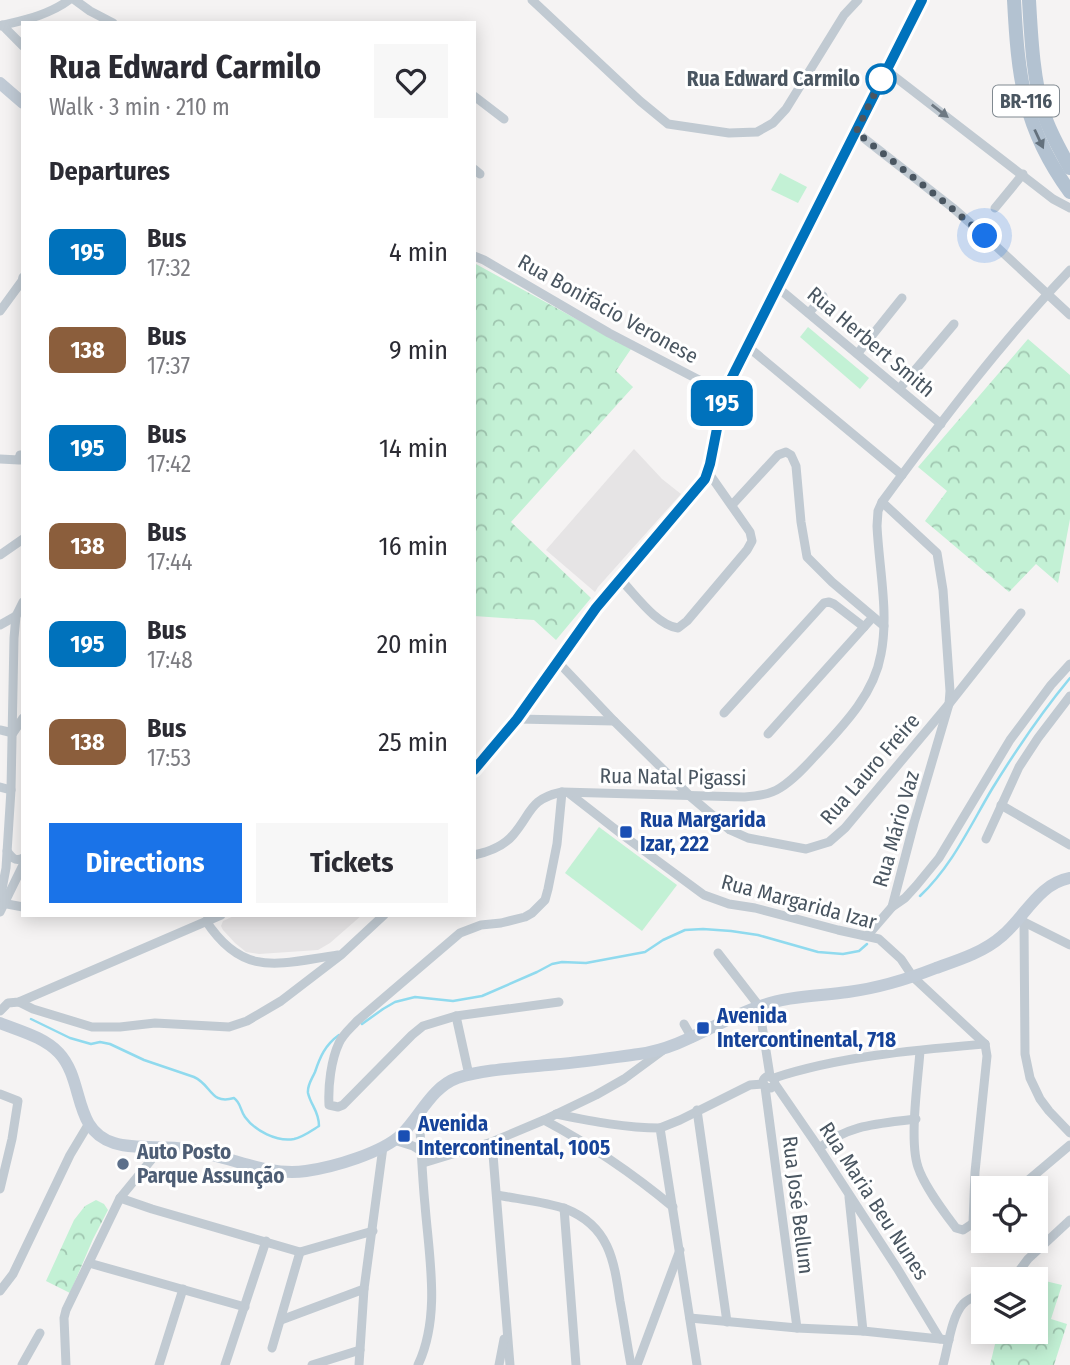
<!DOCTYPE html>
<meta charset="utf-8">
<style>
:root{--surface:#fff;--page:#f7f7f7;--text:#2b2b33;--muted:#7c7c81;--accent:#1a73e8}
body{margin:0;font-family:"Fira Sans Condensed",sans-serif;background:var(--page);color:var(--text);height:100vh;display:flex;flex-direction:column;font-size:26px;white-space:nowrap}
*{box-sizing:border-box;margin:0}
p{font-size:23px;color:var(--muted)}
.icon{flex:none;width:38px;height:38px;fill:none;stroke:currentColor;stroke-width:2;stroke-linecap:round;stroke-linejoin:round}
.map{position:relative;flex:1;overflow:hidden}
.sheet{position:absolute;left:21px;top:21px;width:455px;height:896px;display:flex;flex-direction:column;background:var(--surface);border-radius:0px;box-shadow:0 4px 18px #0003}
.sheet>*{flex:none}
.badge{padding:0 14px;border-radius:10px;font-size:24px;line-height:46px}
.controls{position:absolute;left:971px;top:1176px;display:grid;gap:14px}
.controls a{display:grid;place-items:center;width:77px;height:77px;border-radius:0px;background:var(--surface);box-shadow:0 4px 18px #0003;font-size:35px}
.you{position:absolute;width:35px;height:35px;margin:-18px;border:5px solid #fff;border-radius:50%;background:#1a73e8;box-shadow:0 0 0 10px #1a73e833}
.map>.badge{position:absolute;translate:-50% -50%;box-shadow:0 0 0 4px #fff}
h2{padding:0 28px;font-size:26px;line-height:63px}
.round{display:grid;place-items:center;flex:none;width:74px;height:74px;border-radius:0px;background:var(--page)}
.head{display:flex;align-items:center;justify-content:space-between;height:119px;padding:0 28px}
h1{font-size:33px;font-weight:700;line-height:52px}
.primary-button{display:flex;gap:14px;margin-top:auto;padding:14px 28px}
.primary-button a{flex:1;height:80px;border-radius:0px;background:var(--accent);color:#fff;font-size:28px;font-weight:700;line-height:80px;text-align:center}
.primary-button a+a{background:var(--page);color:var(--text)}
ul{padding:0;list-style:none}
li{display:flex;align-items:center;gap:21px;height:98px;padding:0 28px}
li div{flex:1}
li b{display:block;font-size:26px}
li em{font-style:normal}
li .badge{min-width:77px;font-weight:700;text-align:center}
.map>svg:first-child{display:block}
.education{fill:#e6e4e5}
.green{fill:#c3f1d5}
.forest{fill:url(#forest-crowns)}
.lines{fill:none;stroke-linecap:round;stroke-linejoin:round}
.stream{stroke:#90daee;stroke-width:2.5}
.street{stroke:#c1cad2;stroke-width:9}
.secondary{stroke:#c1cbd6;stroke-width:12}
.primary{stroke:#b3c2d1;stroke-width:14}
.oneway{fill:#6e7983}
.oneway2{fill:#64717d}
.line-casing{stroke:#fff;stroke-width:16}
.line{stroke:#0072bc;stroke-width:10}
.walk{stroke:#4a5661;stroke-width:7;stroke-dasharray:0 12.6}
.stop-dot{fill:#fff;stroke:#0072bc;stroke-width:3.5}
.transit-dot{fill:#1a4fb4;stroke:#fff;stroke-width:2.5}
.service-dot{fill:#5c6f8a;stroke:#fff;stroke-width:2.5}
.labels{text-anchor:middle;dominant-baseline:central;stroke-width:6;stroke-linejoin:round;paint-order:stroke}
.shield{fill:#fff;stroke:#808990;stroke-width:2}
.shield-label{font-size:19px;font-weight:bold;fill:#4a5661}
.stop-label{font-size:21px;font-weight:bold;fill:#4a5661;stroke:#fff;text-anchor:end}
.street-label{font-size:21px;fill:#4a5661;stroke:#fff}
.transit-label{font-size:21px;font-weight:bold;fill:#164399;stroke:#fff;text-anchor:start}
.service-label{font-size:21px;font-weight:bold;fill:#4e5e75;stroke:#fff;text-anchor:start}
</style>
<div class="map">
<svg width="1070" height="1365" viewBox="0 0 1070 1365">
<defs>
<pattern id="forest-crowns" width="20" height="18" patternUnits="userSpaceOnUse" patternTransform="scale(1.75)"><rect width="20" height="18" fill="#c3f1d5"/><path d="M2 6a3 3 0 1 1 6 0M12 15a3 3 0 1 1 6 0" fill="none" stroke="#a0c6b0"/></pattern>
</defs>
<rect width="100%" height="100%" fill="#f5f3f3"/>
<!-- education -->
<g class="education">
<path d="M634 449 662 479 681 494 598 587 595 592 546 550Z"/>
<path d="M236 915H362L330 943 318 950 259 954 246 952 235 943 223 930 221 926 223 921Z"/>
</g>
<!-- green -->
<g class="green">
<path d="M780 173 807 187 798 203 771 190Z"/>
<path d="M808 327 869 378 860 389 800 337Z"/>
<path d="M599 827 677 885 642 931 565 873Z"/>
</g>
<!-- forest -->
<g class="forest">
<path d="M474 263 631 349 616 371 633 387 511 522 591 598 556 640 534 620 474 616Z"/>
<path d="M1028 339 1070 375V519L1058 583 1036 564 1009 592 925 521 947 491 918 467Z"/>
<path d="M96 1200 104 1204 108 1210 93 1239 70 1293 46 1281 74 1220 85 1206Z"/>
<path d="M1020 1275 1062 1285 1051 1319 1067 1324 1054 1365H990L996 1340 1001 1332H1036V1279H1015Z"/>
</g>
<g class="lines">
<!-- stream -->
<g class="stream">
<path d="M920 896C952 866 970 826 992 789 1016 750 1041 713 1070 678"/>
<path d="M31 1019 70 1038 91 1044 100 1042 110 1044 144 1060 194 1077C212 1085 210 1105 234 1098 241 1103 240 1110 245 1117 255 1131 277 1142 294 1139 303 1137 311 1131 319 1126 319 1111 311 1106 308 1093 307 1085 312 1079 315 1072 320 1057 325 1045 339 1035"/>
<path d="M362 1024 383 1009 395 1002 415 997 453 1001 482 996 537 972 552 964 562 962 586 963 645 952 663 940 685 930 703 929 731 931 758 935 818 952 843 954 859 951 867 944"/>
</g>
<!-- street -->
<g class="street">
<path d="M75 0 90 11 113 23"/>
<path d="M532 0 640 101 668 124 729 133 757 132 773 123 786 109 844 15 858 0"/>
<path d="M2 25 23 46"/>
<path d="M0 26C24 20 49 15 69 0"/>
<path d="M886 70 1053 199 1070 208"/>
<path d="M474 96 504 119"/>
<path d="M856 132 953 208 985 236 1070 315"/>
<path d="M474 169 480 174"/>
<path d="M995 208 1023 174"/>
<path d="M474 256 484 260 609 333 724 393"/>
<path d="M777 287 941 424"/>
<path d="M0 311 22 281 23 277"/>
<path d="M809 313 823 296"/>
<path d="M747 346 902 475"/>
<path d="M858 353 902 298"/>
<path d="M900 388 954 324"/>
<path d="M0 459 19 460 20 455 23 456"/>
<path d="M882 502 937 553 943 590 950 691 949 704 914 823 892 907"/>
<path d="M732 505 778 455 786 452 791 455 796 466 801 522 807 557 832 582 884 626"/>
<path d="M0 555 23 539"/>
<path d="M620 579C635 594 656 625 678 628L687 621 747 550 752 541 750 532 708 472"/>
<path d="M0 625 16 616"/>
<path d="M558 662 614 721 691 797 730 830 748 838 806 849 829 842 845 828 949 704 1021 613"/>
<path d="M724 713 824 603 829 602 834 604 864 627"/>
<path d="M517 719 614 721"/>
<path d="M0 730 13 733 23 718"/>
<path d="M768 734 873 617"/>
<path d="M474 770 517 719 596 608 705 479 708 472 724 393 922 0"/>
<path d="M0 787 11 790"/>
<path d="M570 794 624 836 704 895 729 904 755 908 838 930 879 939 901 959 913 977 985 1044"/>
<path d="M1001 805 1070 845"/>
<path d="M986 839 1019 767 1038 738 1070 696"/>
<path d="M7 851C11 857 15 862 23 858"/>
<path d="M474 855C489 852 503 847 513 835 532 813 529 799 562 792L744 797C756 796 769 795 780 788 793 780 804 768 815 756 842 727 874 695 881 654 889 613 879 568 877 526L878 511 882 502C941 422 1001 342 1070 270"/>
<path d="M0 900 6 868 11 790 14 638 16 616 23 602"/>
<path d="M2 903 23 907"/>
<path d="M0 912 23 865"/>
<path d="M1021 918 1024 922 1025 1054 1030 1078 1040 1099 1049 1111 1070 1133"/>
<path d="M206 921C244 979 280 963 338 955"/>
<path d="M1024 922 1070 945"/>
<path d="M867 936 892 907 905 898 916 886 939 858 1010 740 1051 685 1070 664"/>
<path d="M718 953 759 1006 770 1076"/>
<path d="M19 1002 33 1009 92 1027H120L155 1023 229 1027 247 1021 281 1001 341 955 384 915"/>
<path d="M559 1002 456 1016 423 1026 412 1035 343 1105 338 1107 329 1105C328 1086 331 1060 339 1043 343 1034 351 1028 357 1021L460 933 481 925 501 923 525 917 532 913 545 900 548 889 557 844 562 792"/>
<path d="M0 1011 8 1003 19 1002 221 915"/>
<path d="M456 1016 469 1075"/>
<path d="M684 1024 692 1038"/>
<path d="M920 1051C918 1080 909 1141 918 1167 924 1186 944 1212 956 1228L963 1230 984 1216"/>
<path d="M774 1078C841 1056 915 1050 985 1044"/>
<path d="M775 1084 771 1088C762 1088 760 1079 768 1076L774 1079 775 1084 819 1148 897 1268 940 1339"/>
<path d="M765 1087 797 1328"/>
<path d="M0 1094 18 1101 12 1139 0 1189"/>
<path d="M697 1110 727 1322"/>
<path d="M556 1114C591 1121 625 1128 660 1128L697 1365"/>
<path d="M544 1120C593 1146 631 1172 673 1207"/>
<path d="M660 1128 680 1120 750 1085 763 1084"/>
<path d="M394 1140 413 1146 421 1151"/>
<path d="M492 1142 510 1365"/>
<path d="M819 1148C851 1124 877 1124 916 1119"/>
<path d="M423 1163 492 1142 544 1120 596 1095 624 1079 662 1051"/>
<path d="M1019 1188 1070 1145"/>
<path d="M497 1195C518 1199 547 1202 566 1209 609 1226 614 1260 620 1301 624 1322 627 1344 631 1365"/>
<path d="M849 1197 863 1331"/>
<path d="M120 1198 152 1209 300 1252 373 1231"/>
<path d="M564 1208 576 1365"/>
<path d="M973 1224 975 1172 987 1056 985 1044"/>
<path d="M89 1263 245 1307"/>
<path d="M1007 1279 1019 1271 1028 1259 1070 1220"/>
<path d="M0 1291 13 1274 70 1155 88 1125"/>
<path d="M690 1318 797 1328 863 1331 949 1340"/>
<path d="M281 1320 364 1289"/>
<path d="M272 1348 300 1252"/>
<path d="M22 1365 40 1333"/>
<path d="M66 1365 64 1318 66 1310 120 1198 152 1159 157 1147"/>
<path d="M159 1365 183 1289"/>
<path d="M225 1365 266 1241"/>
<path d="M312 1365 360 1350"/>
<path d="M359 1365 364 1289 383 1147"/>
<path d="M418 1365C441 1316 429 1257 425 1205 422 1174 421 1144 419 1113"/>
<path d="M499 1365 504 1339"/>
<path d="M637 1365 680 1250"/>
<path d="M943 1365C948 1348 951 1317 963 1304 968 1298 976 1296 984 1293"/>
</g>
<!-- secondary -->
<g class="secondary">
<path d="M0 83 23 103"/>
<path d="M0 1023C20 1031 44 1037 59 1053 85 1081 72 1130 114 1143 137 1150 163 1145 187 1149 226 1155 266 1177 306 1171 334 1167 382 1153 402 1134 420 1116 432 1087 457 1078 485 1069 519 1068 548 1065 578 1063 609 1058 639 1054 683 1048 717 1021 758 1007 786 996 818 996 848 992 878 988 908 979 936 968 959 960 984 952 1002 936 1025 917 1038 884 1070 878"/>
</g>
<!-- primary -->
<g class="primary">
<path d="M1014 0C1018 76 1023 128 1070 192"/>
<path d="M1029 0C1031 35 1033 80 1044 114 1050 133 1060 150 1070 168"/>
</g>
</g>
<!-- one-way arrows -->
<defs><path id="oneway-solid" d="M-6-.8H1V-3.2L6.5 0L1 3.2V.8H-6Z" transform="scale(1.75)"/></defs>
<use class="oneway" href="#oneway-solid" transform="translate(940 111) rotate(38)"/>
<use class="oneway2" href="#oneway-solid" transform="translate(1039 139) rotate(65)"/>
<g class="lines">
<defs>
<path id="line" d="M474 770 517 719 596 608 705 479 710 464 724 393 922 0"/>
</defs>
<!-- line casing -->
<use href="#line" class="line-casing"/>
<!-- line -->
<use href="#line" class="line"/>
<!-- walk -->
<path class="walk" d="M881 79 883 76 856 132 938 197 985 236"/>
</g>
<!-- markers -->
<circle class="stop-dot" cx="881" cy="79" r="14"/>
<g class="transit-dot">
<rect x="619" y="825" width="14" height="14" rx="3.5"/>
<rect x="696" y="1021" width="14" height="14" rx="3.5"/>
<rect x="397" y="1129" width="14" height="14" rx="3.5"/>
</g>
<circle class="service-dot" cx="123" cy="1164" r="7"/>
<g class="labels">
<!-- shield labels -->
<rect class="shield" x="993" y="85.5" width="66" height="31" rx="5"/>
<g class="shield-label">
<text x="1026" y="101">BR-116</text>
</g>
<!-- stop labels -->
<g class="stop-label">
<text x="860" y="79">Rua Edward Carmilo</text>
</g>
<!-- street labels -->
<g class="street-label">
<text transform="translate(608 309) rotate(29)">Rua Bonifácio Veronese</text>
<text transform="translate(871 342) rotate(40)">Rua Herbert Smith</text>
<text transform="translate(870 769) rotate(-49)">Rua Lauro Freire</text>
<text transform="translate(673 777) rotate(1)">Rua Natal Pigassi</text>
<text transform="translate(896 829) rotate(-74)">Rua Mário Vaz</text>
<text transform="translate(799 902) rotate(15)">Rua Margarida Izar</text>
<text transform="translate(874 1201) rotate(57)">Rua Maria Beu Nunes</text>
<text transform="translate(798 1205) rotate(83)">Rua José Bellum</text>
</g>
<!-- transit labels -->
<g class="transit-label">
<text x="640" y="820">Rua Margarida<tspan x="640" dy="24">Izar, 222</tspan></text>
<text x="717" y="1016">Avenida<tspan x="717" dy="24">Intercontinental, 718</tspan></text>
<text x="418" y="1124">Avenida<tspan x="418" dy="24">Intercontinental, 1005</tspan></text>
</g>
<!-- service labels -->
<g class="service-label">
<text x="137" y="1152">Auto Posto<tspan x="137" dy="24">Parque Assunção</tspan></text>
</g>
</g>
</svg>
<div class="controls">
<a><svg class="icon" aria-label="locate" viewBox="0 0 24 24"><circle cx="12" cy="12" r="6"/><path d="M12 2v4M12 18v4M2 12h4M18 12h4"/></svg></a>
<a><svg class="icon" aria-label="layers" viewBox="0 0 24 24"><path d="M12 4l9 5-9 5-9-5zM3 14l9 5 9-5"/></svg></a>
</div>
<div class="you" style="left:985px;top:236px"></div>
<b class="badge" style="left:722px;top:403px;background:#0072bc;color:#fff">195</b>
<section class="sheet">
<div class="head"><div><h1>Rua Edward Carmilo</h1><p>Walk · 3 min · 210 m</p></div><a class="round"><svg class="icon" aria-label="heart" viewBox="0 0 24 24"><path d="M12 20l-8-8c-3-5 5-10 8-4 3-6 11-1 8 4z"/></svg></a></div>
<h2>Departures</h2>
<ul>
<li><span class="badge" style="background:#0072bc;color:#fff">195</span><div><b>Bus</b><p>17:32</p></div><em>4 min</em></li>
<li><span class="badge" style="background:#8b5e3c;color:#fff">138</span><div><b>Bus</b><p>17:37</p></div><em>9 min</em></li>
<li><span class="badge" style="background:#0072bc;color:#fff">195</span><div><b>Bus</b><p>17:42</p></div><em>14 min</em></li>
<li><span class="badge" style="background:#8b5e3c;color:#fff">138</span><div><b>Bus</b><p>17:44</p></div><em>16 min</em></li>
<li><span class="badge" style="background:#0072bc;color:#fff">195</span><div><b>Bus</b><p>17:48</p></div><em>20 min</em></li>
<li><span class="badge" style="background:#8b5e3c;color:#fff">138</span><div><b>Bus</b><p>17:53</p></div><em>25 min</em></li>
</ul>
<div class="primary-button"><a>Directions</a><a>Tickets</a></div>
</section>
</div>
